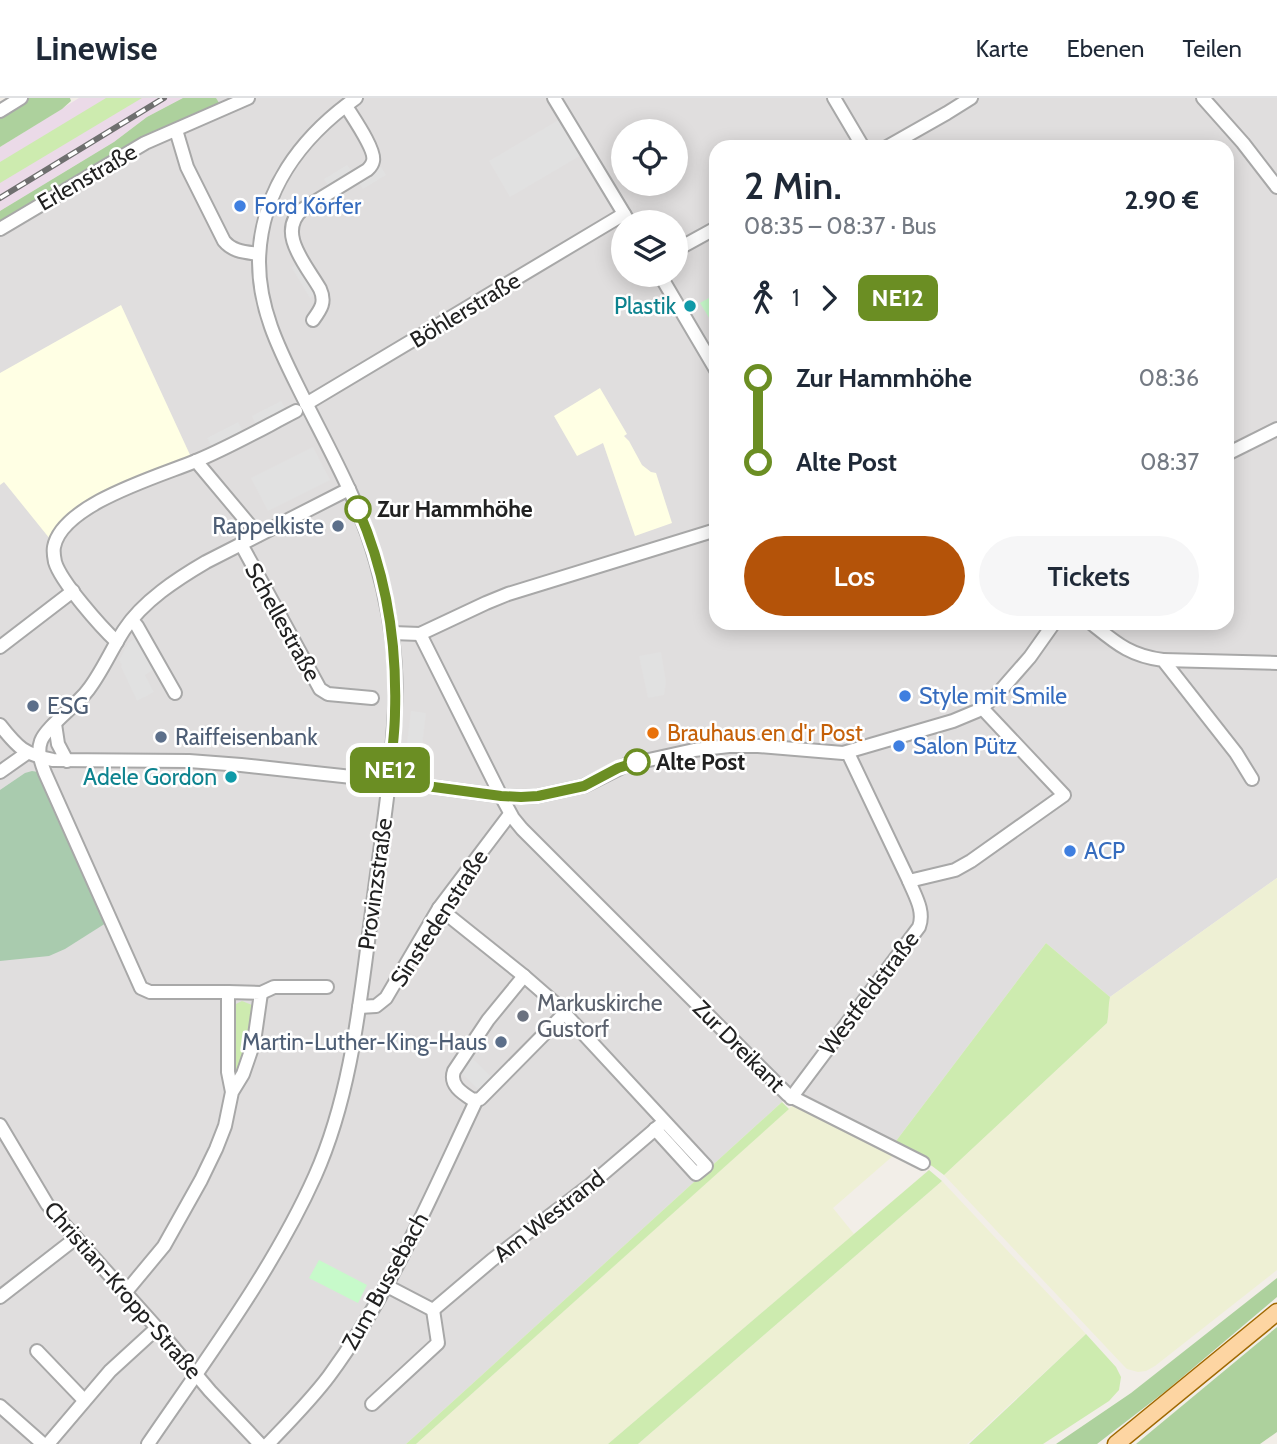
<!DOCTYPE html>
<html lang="de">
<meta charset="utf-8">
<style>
:root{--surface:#fff;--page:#f6f6f7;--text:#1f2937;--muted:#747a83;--line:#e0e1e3;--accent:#b45309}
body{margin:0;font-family:Cabin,sans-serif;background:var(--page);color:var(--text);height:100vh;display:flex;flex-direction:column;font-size:26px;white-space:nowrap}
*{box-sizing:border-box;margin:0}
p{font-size:23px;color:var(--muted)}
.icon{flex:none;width:38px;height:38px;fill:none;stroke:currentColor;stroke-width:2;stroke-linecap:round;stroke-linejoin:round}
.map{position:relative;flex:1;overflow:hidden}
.sheet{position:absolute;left:709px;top:42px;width:525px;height:490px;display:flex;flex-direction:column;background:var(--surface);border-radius:21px;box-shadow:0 4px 18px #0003}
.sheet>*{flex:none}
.badge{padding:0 14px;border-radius:10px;font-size:24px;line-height:46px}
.tools{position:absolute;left:611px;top:21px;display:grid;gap:14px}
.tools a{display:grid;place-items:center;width:77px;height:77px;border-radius:50%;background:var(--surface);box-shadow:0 4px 18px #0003;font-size:35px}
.map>.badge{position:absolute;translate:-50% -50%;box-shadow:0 0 0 4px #fff}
.legs{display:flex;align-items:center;gap:10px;height:77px;padding:0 35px;font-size:23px}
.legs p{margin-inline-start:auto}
.overview{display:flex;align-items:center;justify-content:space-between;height:119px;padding:0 35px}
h1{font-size:38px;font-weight:600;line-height:52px}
.button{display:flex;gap:14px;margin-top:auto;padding:14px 35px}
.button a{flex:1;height:80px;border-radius:42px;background:var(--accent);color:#fff;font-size:28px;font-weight:600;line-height:80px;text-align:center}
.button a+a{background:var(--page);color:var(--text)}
ul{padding:0 35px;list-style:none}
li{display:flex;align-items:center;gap:24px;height:84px;font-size:26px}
li i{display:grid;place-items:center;width:10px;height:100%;margin:0 9px;background:currentColor}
li i::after{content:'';width:18px;height:18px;margin:-9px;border:5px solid;border-radius:50%;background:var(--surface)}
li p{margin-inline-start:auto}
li:first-child i{background:linear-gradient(#0000 50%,currentColor 0)}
li:last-child i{background:linear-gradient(currentColor 50%,#0000 0)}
header{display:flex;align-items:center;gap:42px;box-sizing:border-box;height:98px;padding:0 35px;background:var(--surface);border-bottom:2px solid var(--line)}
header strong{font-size:33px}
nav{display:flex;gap:38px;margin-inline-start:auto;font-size:24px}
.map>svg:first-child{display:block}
.residential{fill:#e0dede;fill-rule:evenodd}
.industrial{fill:#ebdae8}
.education{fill:#ffffe4}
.farmland{fill:#eef0d4}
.grass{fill:#cdebaf}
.forest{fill:#add19d}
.cemetery{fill:#a9cbae}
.park{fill:#c7faca}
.parking{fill:#e1e1e1}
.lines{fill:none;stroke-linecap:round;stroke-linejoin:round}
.minor-casing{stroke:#a8a8a8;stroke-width:16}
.major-casing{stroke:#9f6800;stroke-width:19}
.minor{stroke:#fff;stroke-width:12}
.major{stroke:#fdd5a2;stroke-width:16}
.rail-casing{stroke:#6f6f6f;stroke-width:6}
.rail{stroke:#fff;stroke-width:3.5;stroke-dasharray:10;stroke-linecap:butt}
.line-1-casing{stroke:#fff;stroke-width:16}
.line-1{stroke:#6b8e23;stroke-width:10}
.shop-dot{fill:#3f7fe0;stroke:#fff;stroke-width:2.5}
.culture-dot{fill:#0f9aa8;stroke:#fff;stroke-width:2.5}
.stop-1-dot{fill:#fff;stroke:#6b8e23;stroke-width:3.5}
.service-dot{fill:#5c6f8a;stroke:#fff;stroke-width:2.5}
.food-dot{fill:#e8710a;stroke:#fff;stroke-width:2.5}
.worship-dot{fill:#6b7280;stroke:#fff;stroke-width:2.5}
.labels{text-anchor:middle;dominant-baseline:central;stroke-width:5;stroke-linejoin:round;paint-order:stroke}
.street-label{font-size:23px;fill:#212121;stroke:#fff}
.shop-label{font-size:23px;fill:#366cbe;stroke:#fff;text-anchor:start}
.culture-label{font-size:23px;fill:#0d838f;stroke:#fff;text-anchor:end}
.stop-label{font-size:23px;font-weight:bold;fill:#212121;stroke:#fff;text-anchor:start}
.service-label{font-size:23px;fill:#4e5e75;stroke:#fff;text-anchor:end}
.food-label{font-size:23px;fill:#c56008;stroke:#fff;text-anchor:start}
.worship-label{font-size:23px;fill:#5b616d;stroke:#fff;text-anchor:start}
</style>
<header>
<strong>Linewise</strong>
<nav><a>Karte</a><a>Ebenen</a><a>Teilen</a></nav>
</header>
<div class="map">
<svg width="1277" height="1346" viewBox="0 0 1277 1346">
<rect width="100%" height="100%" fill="#f2eee8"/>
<!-- residential -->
<path class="residential" d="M183 0H1277V780L1110 899 1046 845 893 1047 791 993 782 1004 406 1346H0V113L114 44 147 19ZM623 33H676V86H623ZM716 49H1227V525H716ZM623 124H676V177H623Z"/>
<!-- industrial -->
<path class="industrial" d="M79 0H183L147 19 114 44 0 113V49Z"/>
<!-- education -->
<g class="education">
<path d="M121 207 191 359 167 366 143 376 80 408 66 419 54 432 50 441 4 384 0 387V275Z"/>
<path d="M600 290 627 336 624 338 629 343 642 367 651 374 656 375 672 425 635 438 603 345 577 358 554 318Z"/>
</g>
<!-- farmland -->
<g class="farmland">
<path d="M1277 780V1172L1155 1268 1146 1273 1138 1274 1127 1271 1122 1266 944 1077 1107 925 1108 919 1107 912 1110 899Z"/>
<path d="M794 1006 894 1057 833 1110 854 1136 608 1346H416Z"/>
<path d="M942 1083 1086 1236 967 1346H638Z"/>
</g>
<!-- grass -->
<g class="grass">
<path d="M106 0H142L0 85V64Z"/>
<path d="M1046 845 1110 899C1108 908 1109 916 1107 925L944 1077 932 1068 893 1047Z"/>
<path d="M242 903 252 907C259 928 242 967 232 986L233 912 236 906Z"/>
<path d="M782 1004 789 1011 416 1346H406Z"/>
<path d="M929 1072 942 1083 638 1346H608Z"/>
<path d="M1086 1236 1116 1269 1121 1279 1119 1292 1109 1303 1043 1346H969Z"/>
</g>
<!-- forest -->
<g class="forest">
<path d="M29 0H70L71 3 62 11 0 49V17Z"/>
<path d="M183 0H216L221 8 0 125V113L114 44 147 19Z"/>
<path d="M1277 1180V1199L1167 1292 1097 1346H1056L1131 1295Z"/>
<path d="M1277 1229V1334L1260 1346H1136Z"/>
</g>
<!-- cemetery -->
<path class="cemetery" d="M32 673 38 674 106 825 65 851 49 858 0 863V692L25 675Z"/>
<!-- park -->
<g class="park">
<path d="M716 196V231L700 205Z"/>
<path d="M319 1162 367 1187 358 1205 309 1180Z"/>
</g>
<!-- parking -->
<g class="parking">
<path d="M562 20 583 56 510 99 489 63Z"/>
<path d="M347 67 353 75 329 89 324 81Z"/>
<path d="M381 69 386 77 363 91 358 83Z"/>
<path d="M299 162 317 193 310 200 292 170Z"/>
<path d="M281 303 286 312 256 327 252 318Z"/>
<path d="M238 324 243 333 212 349 207 340Z"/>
<path d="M313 349 330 382 268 413 251 380Z"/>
<path d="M137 540 154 571 145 577 154 594 137 603 121 569 122 567 119 562 128 545Z"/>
<path d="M661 554 666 584 664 597 648 600 639 558Z"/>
<path d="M411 613 426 615 419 672 404 670Z"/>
<path d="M471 959 494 981 481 994 460 974Z"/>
</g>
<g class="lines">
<defs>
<g id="minor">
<path d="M554 0 629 124"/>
<path d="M834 0 863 49"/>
<path d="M1203 0 1243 45 1277 89"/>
<path d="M0 13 21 0"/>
<path d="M176 32 187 69 224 143C233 154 246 154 259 156"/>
<path d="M887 49 947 15 971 0"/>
<path d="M0 131 145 45 248 0"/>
<path d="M676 152 716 130"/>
<path d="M660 177 716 272"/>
<path d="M313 222C321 211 326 204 320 191 307 168 275 134 303 111L367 72C370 69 372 68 373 63 376 52 352 18 346 8"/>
<path d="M306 306 624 116"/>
<path d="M1227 356 1277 331"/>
<path d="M196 363 258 437"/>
<path d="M241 446 320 591 328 596 372 600"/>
<path d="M132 522 137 528 175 595"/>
<path d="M1091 525C1116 545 1130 558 1163 562L1236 655 1252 681"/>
<path d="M392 535 420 536 486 505 508 496 716 432"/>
<path d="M420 536 501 698 513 720 522 731 788 997 923 1065"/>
<path d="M117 544C101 529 61 484 55 464 54 459 53 454 54 449 62 406 160 378 196 363 230 349 263 330 296 313"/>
<path d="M0 549 73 493"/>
<path d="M1163 562 1277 565"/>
<path d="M55 626 58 646 67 663"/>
<path d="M0 627C18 650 24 656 53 662L189 663 241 667 389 683 501 698 521 699 538 698 584 688 626 667 694 652 729 648H758L843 655 953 623 977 613 995 599 1030 559 1054 525"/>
<path d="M848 655 909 783 955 772 971 763 1064 697 982 610"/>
<path d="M0 674 27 655"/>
<path d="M439 810 524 878 555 905 706 1068 696 1076 655 1031"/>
<path d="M524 878 488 922 454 973C449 987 462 995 473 1002L480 1001 565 915"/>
<path d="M228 894H150L141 890 45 675C41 664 37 654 41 643 46 629 77 607 88 592 102 574 111 552 124 532 143 503 177 481 206 464L349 391"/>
<path d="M261 895 274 889H327"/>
<path d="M359 909 376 908 386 900 439 810 510 716"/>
<path d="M791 1000 919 829C925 813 915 798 909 783"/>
<path d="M0 1027 47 1106 61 1123 157 1230 210 1293 260 1346"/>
<path d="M385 1187 433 1212"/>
<path d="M125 1195 164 1148 201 1082 216 1051 225 1028 232 994 243 976 254 944 261 895 228 894V974L232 994"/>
<path d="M0 1199 76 1140"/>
<path d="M433 1212 492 1162 590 1087 659 1028"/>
<path d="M37 1253 84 1302"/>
<path d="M372 1306 438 1245 433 1212"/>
<path d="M0 1308 43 1346"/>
<path d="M48 1346 110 1273 157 1230"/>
<path d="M148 1346C206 1261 273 1172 315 1078 352 995 360 902 372 813 378 767 385 720 390 674 393 640 397 606 395 571 393 535 386 498 376 463 359 402 326 346 298 289 278 249 259 210 259 164 260 93 301 39 356 0"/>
<path d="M268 1346C289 1324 311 1302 329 1278 391 1194 432 1096 476 1003"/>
</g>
<path id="major" d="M1116 1346 1277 1214"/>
</defs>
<!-- minor casing -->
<use href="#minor" class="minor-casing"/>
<!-- major casing -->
<use href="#major" class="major-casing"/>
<!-- minor -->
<use href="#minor" class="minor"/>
<!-- major -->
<use href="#major" class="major"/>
<defs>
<path id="rail" d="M0 100 164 0"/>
</defs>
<!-- rail casing -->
<use href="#rail" class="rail-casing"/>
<!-- rail -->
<use href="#rail" class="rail"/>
</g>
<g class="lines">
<defs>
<path id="line-1" d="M358 411C386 475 397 545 395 614 395 637 391 660 389 683L501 698 521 699 538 698 584 688 618 670 637 664"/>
</defs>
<!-- line-1 casing -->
<use href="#line-1" class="line-1-casing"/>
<!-- line-1 -->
<use href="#line-1" class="line-1"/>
</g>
<!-- markers -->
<g class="shop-dot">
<circle cx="240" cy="108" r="7"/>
<circle cx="905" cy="598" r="7"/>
<circle cx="899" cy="648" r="7"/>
<circle cx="1070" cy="753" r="7"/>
</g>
<g class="culture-dot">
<circle cx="690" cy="208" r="7"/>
<circle cx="231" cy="679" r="7"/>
</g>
<g class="stop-1-dot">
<circle cx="358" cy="411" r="12"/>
<circle cx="637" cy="664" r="12"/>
</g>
<g class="service-dot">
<circle cx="338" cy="428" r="7"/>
<circle cx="33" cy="608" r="7"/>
<circle cx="161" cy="639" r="7"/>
<circle cx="501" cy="944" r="7"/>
</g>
<circle class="food-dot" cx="653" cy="635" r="7"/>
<circle class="worship-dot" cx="523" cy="918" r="7"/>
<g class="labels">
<!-- street labels -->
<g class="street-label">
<text transform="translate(87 79) rotate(-30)">Erlenstraße</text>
<text transform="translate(465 212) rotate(-31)">Böhlerstraße</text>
<text transform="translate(283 524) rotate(61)">Schellestraße</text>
<text transform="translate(375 786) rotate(-82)">Provinzstraße</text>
<text transform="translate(439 820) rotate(-57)">Sinstedenstraße</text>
<text transform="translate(869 895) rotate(-53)">Westfeldstraße</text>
<text transform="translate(739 948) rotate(45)">Zur Dreikant</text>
<text transform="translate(549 1118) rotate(-38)">Am Westrand</text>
<text transform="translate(385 1183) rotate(-61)">Zum Bussebach</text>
<text transform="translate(123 1192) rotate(49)">Christian-Kropp-Straße</text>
</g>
<!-- shop labels -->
<g class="shop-label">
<text x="254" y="108">Ford Körfer</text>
<text x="919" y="598">Style mit Smile</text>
<text x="913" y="648">Salon Pütz</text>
<text x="1084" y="753">ACP</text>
</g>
<!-- culture labels -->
<g class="culture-label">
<text x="676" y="208">Plastik</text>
<text x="217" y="679">Adele Gordon</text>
</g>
<!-- stop labels -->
<g class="stop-label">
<text x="377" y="411">Zur Hammhöhe</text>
<text x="656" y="664">Alte Post</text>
</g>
<!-- service labels -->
<g class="service-label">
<text x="324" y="428">Rappelkiste</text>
<text x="47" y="608" text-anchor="start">ESG</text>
<text x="175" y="639" text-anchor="start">Raiffeisenbank</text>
<text x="487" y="944">Martin-Luther-King-Haus</text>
</g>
<!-- food labels -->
<g class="food-label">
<text x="667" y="635">Brauhaus en d'r Post</text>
</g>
<!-- worship labels -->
<g class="worship-label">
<text x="537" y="905">Markuskirche<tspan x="537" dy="26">Gustorf</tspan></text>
</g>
</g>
</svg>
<div class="tools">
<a><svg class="icon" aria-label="locate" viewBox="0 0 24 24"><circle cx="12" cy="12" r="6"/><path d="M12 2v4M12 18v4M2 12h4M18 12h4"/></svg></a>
<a><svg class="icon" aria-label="layers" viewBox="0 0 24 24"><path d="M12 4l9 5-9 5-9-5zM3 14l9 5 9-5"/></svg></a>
</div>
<b class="badge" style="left:390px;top:672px;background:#6b8e23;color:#fff">NE12</b>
<section class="sheet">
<div class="overview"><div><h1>2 Min.</h1><p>08:35 – 08:37 · Bus</p></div><b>2.90 €</b></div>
<div class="legs"><svg class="icon" aria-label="walk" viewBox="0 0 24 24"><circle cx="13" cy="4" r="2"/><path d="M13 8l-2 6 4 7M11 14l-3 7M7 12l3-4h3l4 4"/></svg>1<svg class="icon" aria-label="forward" viewBox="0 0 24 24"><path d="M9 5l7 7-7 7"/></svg><b class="badge" style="background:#6b8e23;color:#fff">NE12</b></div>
<ul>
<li><i style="color:#6b8e23"></i><b>Zur Hammhöhe</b><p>08:36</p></li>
<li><i style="color:#6b8e23"></i><b>Alte Post</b><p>08:37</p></li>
</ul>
<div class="button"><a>Los</a><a>Tickets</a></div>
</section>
</div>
